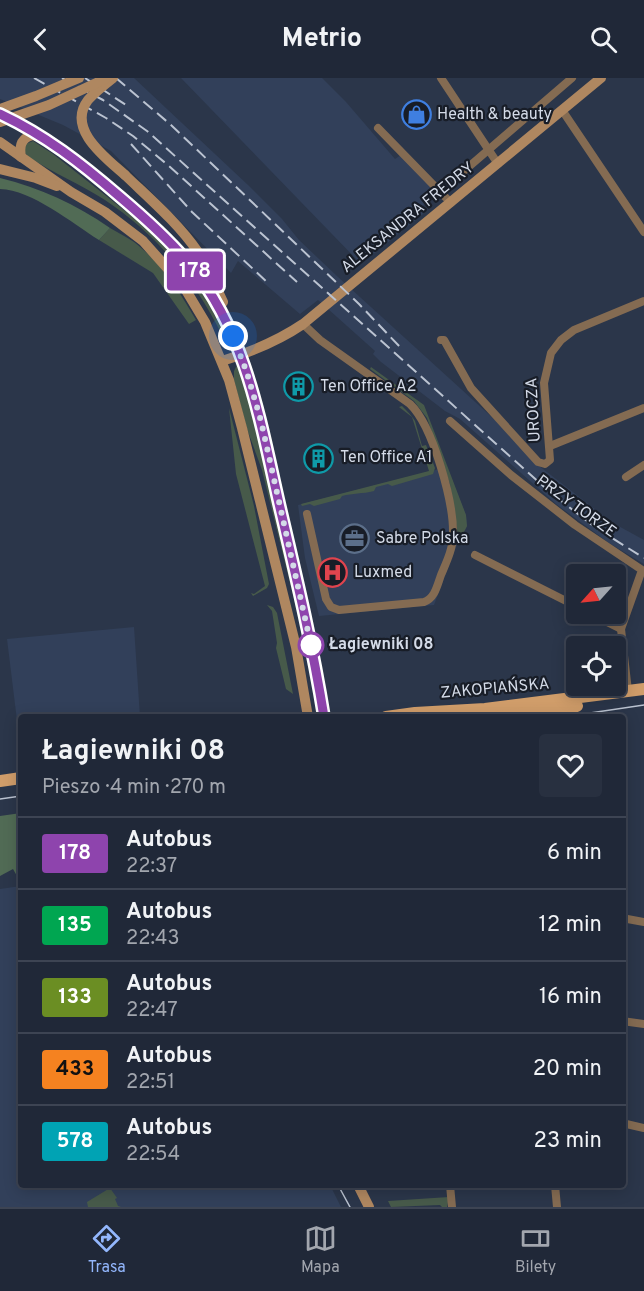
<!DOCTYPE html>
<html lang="pl">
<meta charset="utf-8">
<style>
:root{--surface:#202838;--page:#283040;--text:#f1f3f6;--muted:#a2a6ae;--line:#3d4453;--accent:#93b7fd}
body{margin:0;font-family:Overpass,sans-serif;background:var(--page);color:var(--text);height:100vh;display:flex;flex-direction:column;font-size:22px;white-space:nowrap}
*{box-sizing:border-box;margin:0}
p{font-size:20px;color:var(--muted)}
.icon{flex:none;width:33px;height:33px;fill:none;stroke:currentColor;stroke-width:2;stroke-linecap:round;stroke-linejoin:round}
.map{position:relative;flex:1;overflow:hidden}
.details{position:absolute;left:18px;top:636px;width:608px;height:474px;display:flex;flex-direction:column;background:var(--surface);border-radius:6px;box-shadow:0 3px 15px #0003,0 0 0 2px var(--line)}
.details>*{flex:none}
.badge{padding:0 12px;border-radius:4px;font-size:21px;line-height:39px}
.needle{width:39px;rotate:243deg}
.buttons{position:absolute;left:566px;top:486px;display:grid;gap:12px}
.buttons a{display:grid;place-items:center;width:60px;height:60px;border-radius:6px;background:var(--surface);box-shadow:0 3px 15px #0003,0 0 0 2px var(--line);font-size:30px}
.you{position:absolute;width:30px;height:30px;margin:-15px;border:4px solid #fff;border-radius:50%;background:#1a73e8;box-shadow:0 0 0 9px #1a73e833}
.map>.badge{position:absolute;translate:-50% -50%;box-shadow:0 0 0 3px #fff}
.round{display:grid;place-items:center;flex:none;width:63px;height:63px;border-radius:6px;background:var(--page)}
.head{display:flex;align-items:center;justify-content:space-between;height:102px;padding:0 24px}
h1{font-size:28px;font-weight:700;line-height:45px}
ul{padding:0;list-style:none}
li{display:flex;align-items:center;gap:18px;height:72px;padding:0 24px;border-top:2px solid var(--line)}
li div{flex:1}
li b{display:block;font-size:22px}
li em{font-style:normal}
li .badge{min-width:66px;font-weight:700;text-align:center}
header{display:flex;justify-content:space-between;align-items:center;height:78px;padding:0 24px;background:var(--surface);font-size:27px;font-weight:700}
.menu{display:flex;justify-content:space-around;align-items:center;height:84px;border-top:2px solid var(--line);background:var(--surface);font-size:16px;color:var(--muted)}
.menu a{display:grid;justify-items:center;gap:3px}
.menu .current{color:var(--accent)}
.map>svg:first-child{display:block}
.built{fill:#32405a}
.green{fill:#475a4a}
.forest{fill:#516b55}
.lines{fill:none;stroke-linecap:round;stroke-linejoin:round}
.street{stroke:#846b52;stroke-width:8}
.secondary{stroke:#af8760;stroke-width:10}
.primary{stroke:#d09d6a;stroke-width:12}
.tram{stroke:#bbc3d1;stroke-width:1.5}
.rail{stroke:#bbc3d1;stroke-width:2;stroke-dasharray:12 6;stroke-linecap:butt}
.secondary-bridge{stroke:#af8760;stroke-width:10}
.line-casing{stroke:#fff;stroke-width:14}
.line{stroke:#8e44ad;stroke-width:9}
.walk{stroke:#d4dbe8;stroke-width:6;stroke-dasharray:0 10.8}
.stop-dot{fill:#fff;stroke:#8e44ad;stroke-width:3}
.labels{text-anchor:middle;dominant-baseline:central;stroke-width:4.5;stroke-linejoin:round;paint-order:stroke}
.poi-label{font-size:16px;fill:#d4dbe8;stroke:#181d27;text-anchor:start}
.street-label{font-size:16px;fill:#d4dbe8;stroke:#181d27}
.stop-label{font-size:16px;font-weight:bold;fill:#d4dbe8;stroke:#181d27;text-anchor:start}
</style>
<header><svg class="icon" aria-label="back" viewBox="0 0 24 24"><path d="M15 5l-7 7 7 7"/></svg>Metrio<svg class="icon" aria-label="search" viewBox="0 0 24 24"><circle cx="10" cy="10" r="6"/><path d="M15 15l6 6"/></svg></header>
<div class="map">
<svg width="644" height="1129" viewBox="0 0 644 1129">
<rect width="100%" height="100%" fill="#2b364a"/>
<!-- built -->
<g class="built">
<path d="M0 0H134L248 107 282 141 299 162 338 199 495 342 534 384 613 445 644 462V486L609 465 556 426 460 341 445 333 381 284 373 276 375 273 318 222 300 236 238 183 231 195 111 73 63 47 0 21Z"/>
<path d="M181 0H322L346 24 395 81 401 77 438 116 420 130 423 136 361 186Z"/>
<path d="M447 389 466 437 467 448 455 471 434 527 319 538 305 480 298 427Z"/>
<path d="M134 549 140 639H21V675L7 561Z"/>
<path d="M21 808V1107H330L341 1129H0V811Z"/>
</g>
<!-- green -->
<g class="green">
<path d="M33 63 53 76 157 158 191 197 208 220 226 255 222 257C195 202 156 156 105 122 80 106 53 95 29 79L24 74 26 66Z"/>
<path d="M110 150C118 155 127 159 134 164 160 184 180 214 196 242L189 246 153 195 99 162Z"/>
<path d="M238 285 251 328 298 529H296L262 392 247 351 234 302V293Z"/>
<path d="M371 289 424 327 466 437 467 448 459 464 450 406 427 340 414 323 370 291Z"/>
<path d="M402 328C407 333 412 338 415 343L422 368 426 367 435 390 433 396 392 408 388 406 376 409 374 413C362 416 353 415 342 418L340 421 314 428 310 426 302 428 301 426 429 393 412 339 399 329Z"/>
<path d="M229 330 254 428 269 506 267 510 253 518 251 515 254 516 265 508 236 396Z"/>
<path d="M267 527 273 529 277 535 293 616 286 611 276 570 277 565 272 533Z"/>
<path d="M110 1110 117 1120 115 1121 118 1128 121 1129H88L87 1124Z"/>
<path d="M449 1119 447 1129H442L440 1127 391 1129 388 1123Z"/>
</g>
<!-- forest -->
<g class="forest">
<path d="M0 100C41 110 75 126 110 150L99 162C72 145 32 112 0 111Z"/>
<path d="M21 735V805L13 791 0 798V738Z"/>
</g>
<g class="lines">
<!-- street -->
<g class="street">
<path d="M441 0 498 86"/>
<path d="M562 32 644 154"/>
<path d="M378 50 451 125"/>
<path d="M465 92 572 0"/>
<path d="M303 246 320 262 410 326C433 348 454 425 453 457 453 471 446 485 441 497 437 508 435 520 424 524L339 532 331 529 326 521 307 436"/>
<path d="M441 262H444L471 310 538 384 545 386 550 382 544 305 551 275 561 262 574 252 644 223"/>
<path d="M450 343 511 397 575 447 642 492 621 551 628 613"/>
<path d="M550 368 644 330"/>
<path d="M626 399 644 387"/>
<path d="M475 477 576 528"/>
<path d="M591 536 621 551"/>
<path d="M622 840 644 844"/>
<path d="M622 943 644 946"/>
<path d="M622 1045 644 1050"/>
<path d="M450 1107 452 1129"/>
<path d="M555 1107 557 1129"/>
</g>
<!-- secondary -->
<g class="secondary">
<path d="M0 36C45 57 82 86 120 118 154 148 187 179 212 218 254 282 264 361 281 434 297 502 313 570 324 639"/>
<path d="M0 64 71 114 105 134 143 163 184 209 205 244 229 302 242 350 296 569 308 639"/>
<path d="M21 79C19 68 21 60 33 57L40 59"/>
<path d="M0 91 36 100 57 108"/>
<path d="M125 97C150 121 178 145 198 174 208 190 215 207 223 224"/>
<path d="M222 283C251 274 278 263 303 246L601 0"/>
<path d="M358 1107 369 1129"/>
</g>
<!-- primary -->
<g class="primary">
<path d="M386 639 415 635 485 631 644 611"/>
<path d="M498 639 577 628"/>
<path d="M0 703 21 700"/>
</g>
<!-- tram -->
<g class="tram">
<path d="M563 639 644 627"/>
<path d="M0 721 21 718"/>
<path d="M338 1107 350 1129"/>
</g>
<!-- rail -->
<g class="rail">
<path d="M34 0 106 40 133 58 169 88 297 204"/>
<path d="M62 0 103 22 147 53 551 415 596 450 644 480"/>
<path d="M85 0 126 27"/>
<path d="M116 0 171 47 359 226 401 270"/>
<path d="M131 66 192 134 267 204"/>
</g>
<!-- secondary-bridge -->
<g class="secondary-bridge">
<path d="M113 0C104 7 95 14 88 22 66 51 106 80 125 97"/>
<path d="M0 31 36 18 79 0"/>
<path d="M0 44 49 27 105 1"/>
</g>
</g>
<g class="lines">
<defs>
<path id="line" d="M0 36C45 57 82 86 119 118 145 140 170 162 191 188 248 258 261 349 281 434 297 502 313 570 324 639"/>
</defs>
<!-- line casing -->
<use href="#line" class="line-casing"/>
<!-- line -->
<use href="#line" class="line"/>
<!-- walk -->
<path class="walk" d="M233 258 247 295 261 343 311 567"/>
</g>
<!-- icons -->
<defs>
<symbol id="shop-ring" viewBox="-11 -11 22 22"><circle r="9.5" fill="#181d27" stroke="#3f7fe0" stroke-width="1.5"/><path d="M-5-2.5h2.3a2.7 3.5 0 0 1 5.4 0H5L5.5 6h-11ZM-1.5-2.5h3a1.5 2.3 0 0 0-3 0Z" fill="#3f7fe0"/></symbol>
<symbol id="building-ring" viewBox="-11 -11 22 22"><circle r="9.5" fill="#181d27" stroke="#0f9aa8" stroke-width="1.5"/><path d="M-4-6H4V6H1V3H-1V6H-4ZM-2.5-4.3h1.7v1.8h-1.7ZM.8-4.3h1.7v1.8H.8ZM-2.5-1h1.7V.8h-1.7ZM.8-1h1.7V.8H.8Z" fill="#0f9aa8"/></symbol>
<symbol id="office-ring" viewBox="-11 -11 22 22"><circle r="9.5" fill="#181d27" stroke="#5c6f8a" stroke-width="1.5"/><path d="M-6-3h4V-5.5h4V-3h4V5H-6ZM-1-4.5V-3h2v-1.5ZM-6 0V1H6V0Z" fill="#5c6f8a"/></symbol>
<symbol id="hospital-ring" viewBox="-11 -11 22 22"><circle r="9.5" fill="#181d27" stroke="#e0444e" stroke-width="1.5"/><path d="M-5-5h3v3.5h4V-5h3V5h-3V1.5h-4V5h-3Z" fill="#e0444e"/></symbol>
</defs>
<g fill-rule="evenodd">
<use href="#shop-ring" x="400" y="20" width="33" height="33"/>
<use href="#building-ring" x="282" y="292" width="33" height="33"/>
<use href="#building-ring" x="302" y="364" width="33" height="33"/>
<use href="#office-ring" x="338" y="444" width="33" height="33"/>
<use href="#hospital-ring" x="316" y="478" width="33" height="33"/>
</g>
<!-- markers -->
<circle class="stop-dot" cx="311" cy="567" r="12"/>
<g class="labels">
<!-- poi labels -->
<g class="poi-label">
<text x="437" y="37">Health &amp; beauty</text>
<text x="320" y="309">Ten Office A2</text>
<text x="340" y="380">Ten Office A1</text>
<text x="376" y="461">Sabre Polska</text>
<text x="354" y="495">Luxmed</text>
</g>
<!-- street labels -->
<g class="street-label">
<text transform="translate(408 140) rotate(-39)">ALEKSANDRA FREDRY</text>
<text transform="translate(534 332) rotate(-93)">UROCZA</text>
<text transform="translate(576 429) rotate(36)">PRZY TORZE</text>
<text transform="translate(495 611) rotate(-5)">ZAKOPIAŃSKA</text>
</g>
<!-- stop labels -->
<g class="stop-label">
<text x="329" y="567">Łagiewniki 08</text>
</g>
</g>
</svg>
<div class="buttons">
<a><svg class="needle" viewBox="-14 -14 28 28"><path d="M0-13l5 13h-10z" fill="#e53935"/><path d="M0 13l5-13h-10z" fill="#a2a6ae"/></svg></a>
<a><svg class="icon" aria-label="locate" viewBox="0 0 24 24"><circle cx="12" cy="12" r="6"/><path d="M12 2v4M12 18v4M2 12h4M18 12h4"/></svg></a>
</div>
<div class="you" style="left:233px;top:258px"></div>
<b class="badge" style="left:195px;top:193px;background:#8e44ad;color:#fff">178</b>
<section class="details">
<div class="head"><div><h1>Łagiewniki 08</h1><p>Pieszo · 4 min · 270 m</p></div><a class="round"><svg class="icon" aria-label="heart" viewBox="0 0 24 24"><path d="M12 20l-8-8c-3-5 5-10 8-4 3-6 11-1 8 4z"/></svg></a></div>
<ul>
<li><span class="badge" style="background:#8e44ad;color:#fff">178</span><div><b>Autobus</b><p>22:37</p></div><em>6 min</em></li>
<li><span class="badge" style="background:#00a651;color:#fff">135</span><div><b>Autobus</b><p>22:43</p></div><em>12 min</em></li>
<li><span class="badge" style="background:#6b8e23;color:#fff">133</span><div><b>Autobus</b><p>22:47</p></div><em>16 min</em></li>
<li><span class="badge" style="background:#f58220;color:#111">433</span><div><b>Autobus</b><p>22:51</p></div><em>20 min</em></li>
<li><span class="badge" style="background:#00a3b4;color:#fff">578</span><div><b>Autobus</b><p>22:54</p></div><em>23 min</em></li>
</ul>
</section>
</div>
<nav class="menu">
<a class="current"><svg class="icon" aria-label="directions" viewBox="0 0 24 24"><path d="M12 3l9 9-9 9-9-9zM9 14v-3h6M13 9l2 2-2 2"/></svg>Trasa</a>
<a><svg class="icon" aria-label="map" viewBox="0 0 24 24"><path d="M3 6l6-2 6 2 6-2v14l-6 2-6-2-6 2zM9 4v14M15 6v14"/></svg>Mapa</a>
<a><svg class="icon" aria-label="tickets" viewBox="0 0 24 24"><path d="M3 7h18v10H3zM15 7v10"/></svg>Bilety</a>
</nav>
